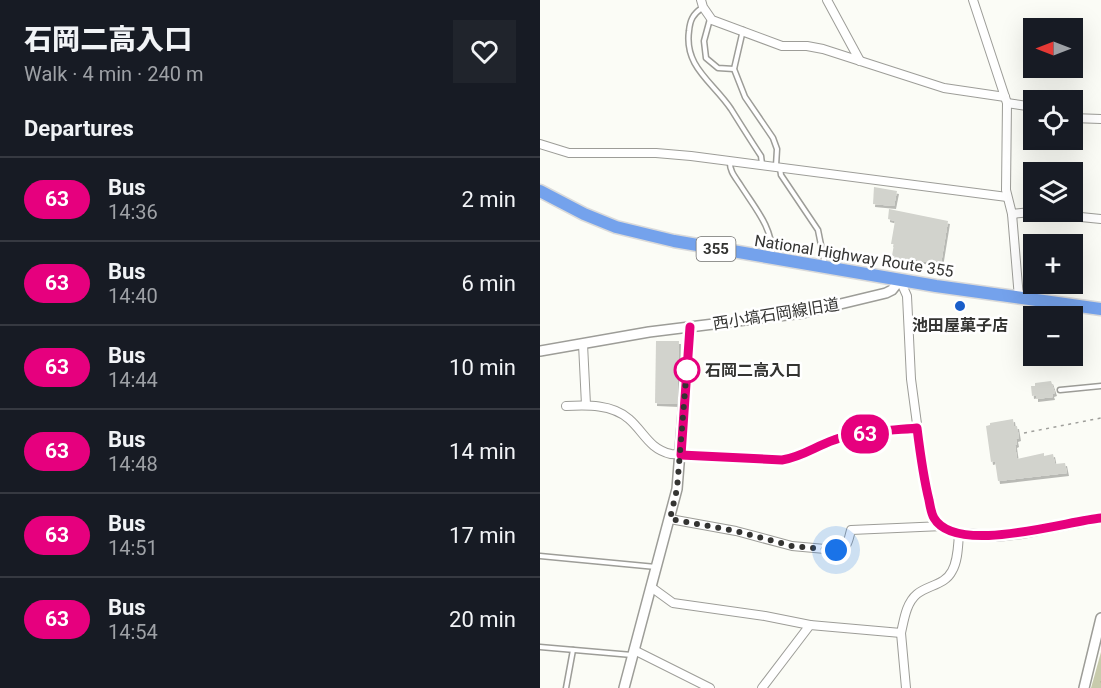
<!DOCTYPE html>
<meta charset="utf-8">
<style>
:root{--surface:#171b24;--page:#20242c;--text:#f1f3f6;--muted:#9ea1a6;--line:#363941}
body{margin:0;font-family:Roboto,"Noto Sans JP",sans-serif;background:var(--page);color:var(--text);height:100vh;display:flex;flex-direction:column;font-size:22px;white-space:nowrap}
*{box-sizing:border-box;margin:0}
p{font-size:20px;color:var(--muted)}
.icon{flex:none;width:33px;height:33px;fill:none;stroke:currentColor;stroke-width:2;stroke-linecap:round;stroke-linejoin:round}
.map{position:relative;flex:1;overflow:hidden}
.details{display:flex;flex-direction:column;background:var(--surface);width:540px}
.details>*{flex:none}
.badge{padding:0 12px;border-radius:20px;font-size:21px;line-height:39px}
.needle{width:39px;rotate:270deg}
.tools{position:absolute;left:483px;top:18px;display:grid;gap:12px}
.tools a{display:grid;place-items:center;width:60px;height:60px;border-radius:0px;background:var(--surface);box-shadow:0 6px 24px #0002;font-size:30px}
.you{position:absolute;width:30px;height:30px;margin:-15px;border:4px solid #fff;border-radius:50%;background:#1a73e8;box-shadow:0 0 0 9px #1a73e833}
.map>.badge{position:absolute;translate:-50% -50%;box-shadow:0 0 0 3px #fff}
h2{padding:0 24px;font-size:22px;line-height:54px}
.round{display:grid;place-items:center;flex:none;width:63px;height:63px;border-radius:0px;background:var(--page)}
.headline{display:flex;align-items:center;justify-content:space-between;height:102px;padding:0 24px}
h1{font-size:28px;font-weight:800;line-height:45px}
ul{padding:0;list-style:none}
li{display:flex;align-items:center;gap:18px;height:84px;padding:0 24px;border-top:2px solid var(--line)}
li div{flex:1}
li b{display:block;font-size:22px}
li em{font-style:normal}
li .badge{min-width:66px;font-weight:700;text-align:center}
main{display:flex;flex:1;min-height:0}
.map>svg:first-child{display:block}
.park{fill:url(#park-tufts)}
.building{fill:#d2d3cd;filter:url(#shadow)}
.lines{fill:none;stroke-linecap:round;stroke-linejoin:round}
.service-casing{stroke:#9d9d98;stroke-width:7}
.minor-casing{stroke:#9d9d98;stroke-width:10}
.tertiary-casing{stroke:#9d9d98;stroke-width:12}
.trunk-casing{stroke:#dadada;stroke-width:15}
.path{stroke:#9f9f9b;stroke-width:1.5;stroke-dasharray:3 4.5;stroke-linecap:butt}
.service{stroke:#fff;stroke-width:4}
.minor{stroke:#fff;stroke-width:8}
.tertiary{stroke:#fff;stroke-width:9}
.trunk{stroke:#74a2ec;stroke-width:12}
.line-casing{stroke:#fff;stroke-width:14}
.line{stroke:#e6007e;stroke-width:9}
.walk{stroke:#343432;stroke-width:6;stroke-dasharray:0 10.8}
.poi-dot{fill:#195ec9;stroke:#fff;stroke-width:2}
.stop-dot{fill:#fff;stroke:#e6007e;stroke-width:3}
.labels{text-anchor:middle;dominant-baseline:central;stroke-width:5;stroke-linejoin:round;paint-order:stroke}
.shield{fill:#fff;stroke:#717170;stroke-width:1.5}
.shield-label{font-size:15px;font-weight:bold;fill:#343432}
.street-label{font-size:16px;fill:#343432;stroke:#fff}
.poi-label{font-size:16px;font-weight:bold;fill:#343432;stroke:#fff}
.stop-label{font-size:16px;font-weight:bold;fill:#343432;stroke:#fff;text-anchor:start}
</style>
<main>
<section class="details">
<div class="headline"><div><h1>石岡二高入口</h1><p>Walk · 4 min · 240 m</p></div><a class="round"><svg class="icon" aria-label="heart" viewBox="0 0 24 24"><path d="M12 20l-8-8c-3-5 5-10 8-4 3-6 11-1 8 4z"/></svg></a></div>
<h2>Departures</h2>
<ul>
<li><span class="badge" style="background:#e6007e;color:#fff">63</span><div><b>Bus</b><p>14:36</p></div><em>2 min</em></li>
<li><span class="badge" style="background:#e6007e;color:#fff">63</span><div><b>Bus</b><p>14:40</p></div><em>6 min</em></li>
<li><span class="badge" style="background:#e6007e;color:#fff">63</span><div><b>Bus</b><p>14:44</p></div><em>10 min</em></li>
<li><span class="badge" style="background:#e6007e;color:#fff">63</span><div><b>Bus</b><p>14:48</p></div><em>14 min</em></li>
<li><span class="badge" style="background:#e6007e;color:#fff">63</span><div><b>Bus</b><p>14:51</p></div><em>17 min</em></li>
<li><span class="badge" style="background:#e6007e;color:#fff">63</span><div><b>Bus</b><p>14:54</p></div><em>20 min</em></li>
</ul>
</section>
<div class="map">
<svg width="561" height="688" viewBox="0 0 561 688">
<defs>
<pattern id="park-tufts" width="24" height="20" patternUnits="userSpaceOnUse" patternTransform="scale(1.5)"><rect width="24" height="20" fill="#c8cbac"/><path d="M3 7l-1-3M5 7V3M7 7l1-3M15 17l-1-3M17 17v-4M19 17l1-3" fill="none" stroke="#acaf94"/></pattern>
<filter id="shadow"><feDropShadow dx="2" dy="3" stdDeviation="0" flood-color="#0004"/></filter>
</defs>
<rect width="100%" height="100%" fill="#fbfcf6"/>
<!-- park -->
<path class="park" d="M561 652V688H551Z"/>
<!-- building -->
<g class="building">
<path d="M334 187 357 191 354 206 333 204Z"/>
<path d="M349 209 408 221 401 264 352 256 354 244H351L355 221 348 219Z"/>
<path d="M116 341H139L137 404 115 403Z"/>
<path d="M511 381 515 393 512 394 513 397 496 399V395L492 396 491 386H495V383Z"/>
<path d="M473 419 474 426H477L479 438 476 439 477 444 475 445 477 459 504 453V456L513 454 515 464 525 463 527 473 458 481 455 461 451 462 446 426 450 425V423Z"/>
</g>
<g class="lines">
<defs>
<g id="service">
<path d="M162 8C153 14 150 20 149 31 144 67 173 82 191 109 201 125 211 141 221 156L222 164"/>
<path d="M170 19 164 41 166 58 178 68 194 69"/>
<path d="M203 30 194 69 205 97 233 138 237 149 236 166"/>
<path d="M190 161C189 171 196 178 201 186 215 208 233 228 232 255"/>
<path d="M240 168 241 175 278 230 284 260"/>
<path d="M520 390 561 386"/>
<path d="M0 556 116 567"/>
<path d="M0 647 92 655"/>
<path d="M26 688 33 650"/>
</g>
<g id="minor">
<path d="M161 0 163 7 172 20 242 46H267L283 49 404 88 465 97"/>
<path d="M287 0 320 61"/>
<path d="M433 0 467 103 466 190 472 214 479 298"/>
<path d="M467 103 494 107"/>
<path d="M532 118 561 119"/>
<path d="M0 144 29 153H116L151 156 467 197"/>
<path d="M472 214 491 212 561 219"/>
<path d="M360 280 367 296 371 379 385 484 394 518 403 526"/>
<path d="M43 344 46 405"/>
<path d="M26 406C47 405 72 404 89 419 104 432 109 449 131 454L242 460C262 457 275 446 294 440 319 430 350 431 377 428"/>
<path d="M130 519 196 531 252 546 296 550C308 549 308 541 311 530L403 526 419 534C418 546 418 561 412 571 405 585 388 585 377 594 366 603 364 620 361 633L270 625 222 688"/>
<path d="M111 587 133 603 225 616 270 625"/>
<path d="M361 633 366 688"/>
<path d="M94 650 170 688"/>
</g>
<g id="tertiary">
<path d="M0 351 109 332 263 313 346 293 352 290 360 280"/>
<path d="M419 534 457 536 482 533 561 518"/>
<path d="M84 688 137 489 150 327"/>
<path d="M544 688 561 618"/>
</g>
<path id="trunk" d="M0 191 44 214 76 227 134 241 396 286 561 309"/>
</defs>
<!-- service casing -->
<use href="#service" class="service-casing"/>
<!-- minor casing -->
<use href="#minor" class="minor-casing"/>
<!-- tertiary casing -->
<use href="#tertiary" class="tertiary-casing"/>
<!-- trunk casing -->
<use href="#trunk" class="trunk-casing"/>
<!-- path -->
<path class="path" d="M484 433 561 418"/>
<!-- service -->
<use href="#service" class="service"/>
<!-- minor -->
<use href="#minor" class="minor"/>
<!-- tertiary -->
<use href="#tertiary" class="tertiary"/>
<!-- trunk -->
<use href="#trunk" class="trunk"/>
</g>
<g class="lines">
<defs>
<path id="line" d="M150 327 141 455 242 460C262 457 276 446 294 440 319 430 350 431 377 428 380 452 383 476 389 500 390 505 391 513 394 518 416 556 526 521 561 518"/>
</defs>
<!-- line casing -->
<use href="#line" class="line-casing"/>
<!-- line -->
<use href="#line" class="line"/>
<!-- walk -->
<path class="walk" d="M147 370V367L137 489 130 519 196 531 252 546 296 550"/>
</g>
<!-- markers -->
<circle class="poi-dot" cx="420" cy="306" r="6"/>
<circle class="stop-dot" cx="147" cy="370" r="12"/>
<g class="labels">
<!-- shield labels -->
<rect class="shield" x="156.5" y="237" width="39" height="24" rx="4.5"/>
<g class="shield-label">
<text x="176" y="249">355</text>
</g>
<!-- street labels -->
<g class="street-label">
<text transform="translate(314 256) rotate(9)">National Highway Route 355</text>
<text transform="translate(236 314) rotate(-9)">西小塙石岡線旧道</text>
</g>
<!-- poi labels -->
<g class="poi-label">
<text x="420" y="325">池田屋菓子店</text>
</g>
<!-- stop labels -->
<g class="stop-label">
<text x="165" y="370">石岡二高入口</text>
</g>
</g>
</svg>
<div class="tools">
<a><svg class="needle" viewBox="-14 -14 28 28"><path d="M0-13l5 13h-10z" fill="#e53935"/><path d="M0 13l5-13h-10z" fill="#9ea1a6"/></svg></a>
<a><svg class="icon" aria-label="locate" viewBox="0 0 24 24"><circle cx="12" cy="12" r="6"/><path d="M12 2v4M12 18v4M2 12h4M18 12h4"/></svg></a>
<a><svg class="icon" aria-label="layers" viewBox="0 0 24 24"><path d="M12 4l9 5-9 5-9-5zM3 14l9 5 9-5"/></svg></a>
<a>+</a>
<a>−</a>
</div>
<div class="you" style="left:296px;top:550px"></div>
<b class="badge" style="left:325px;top:434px;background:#e6007e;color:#fff">63</b>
</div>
</main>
